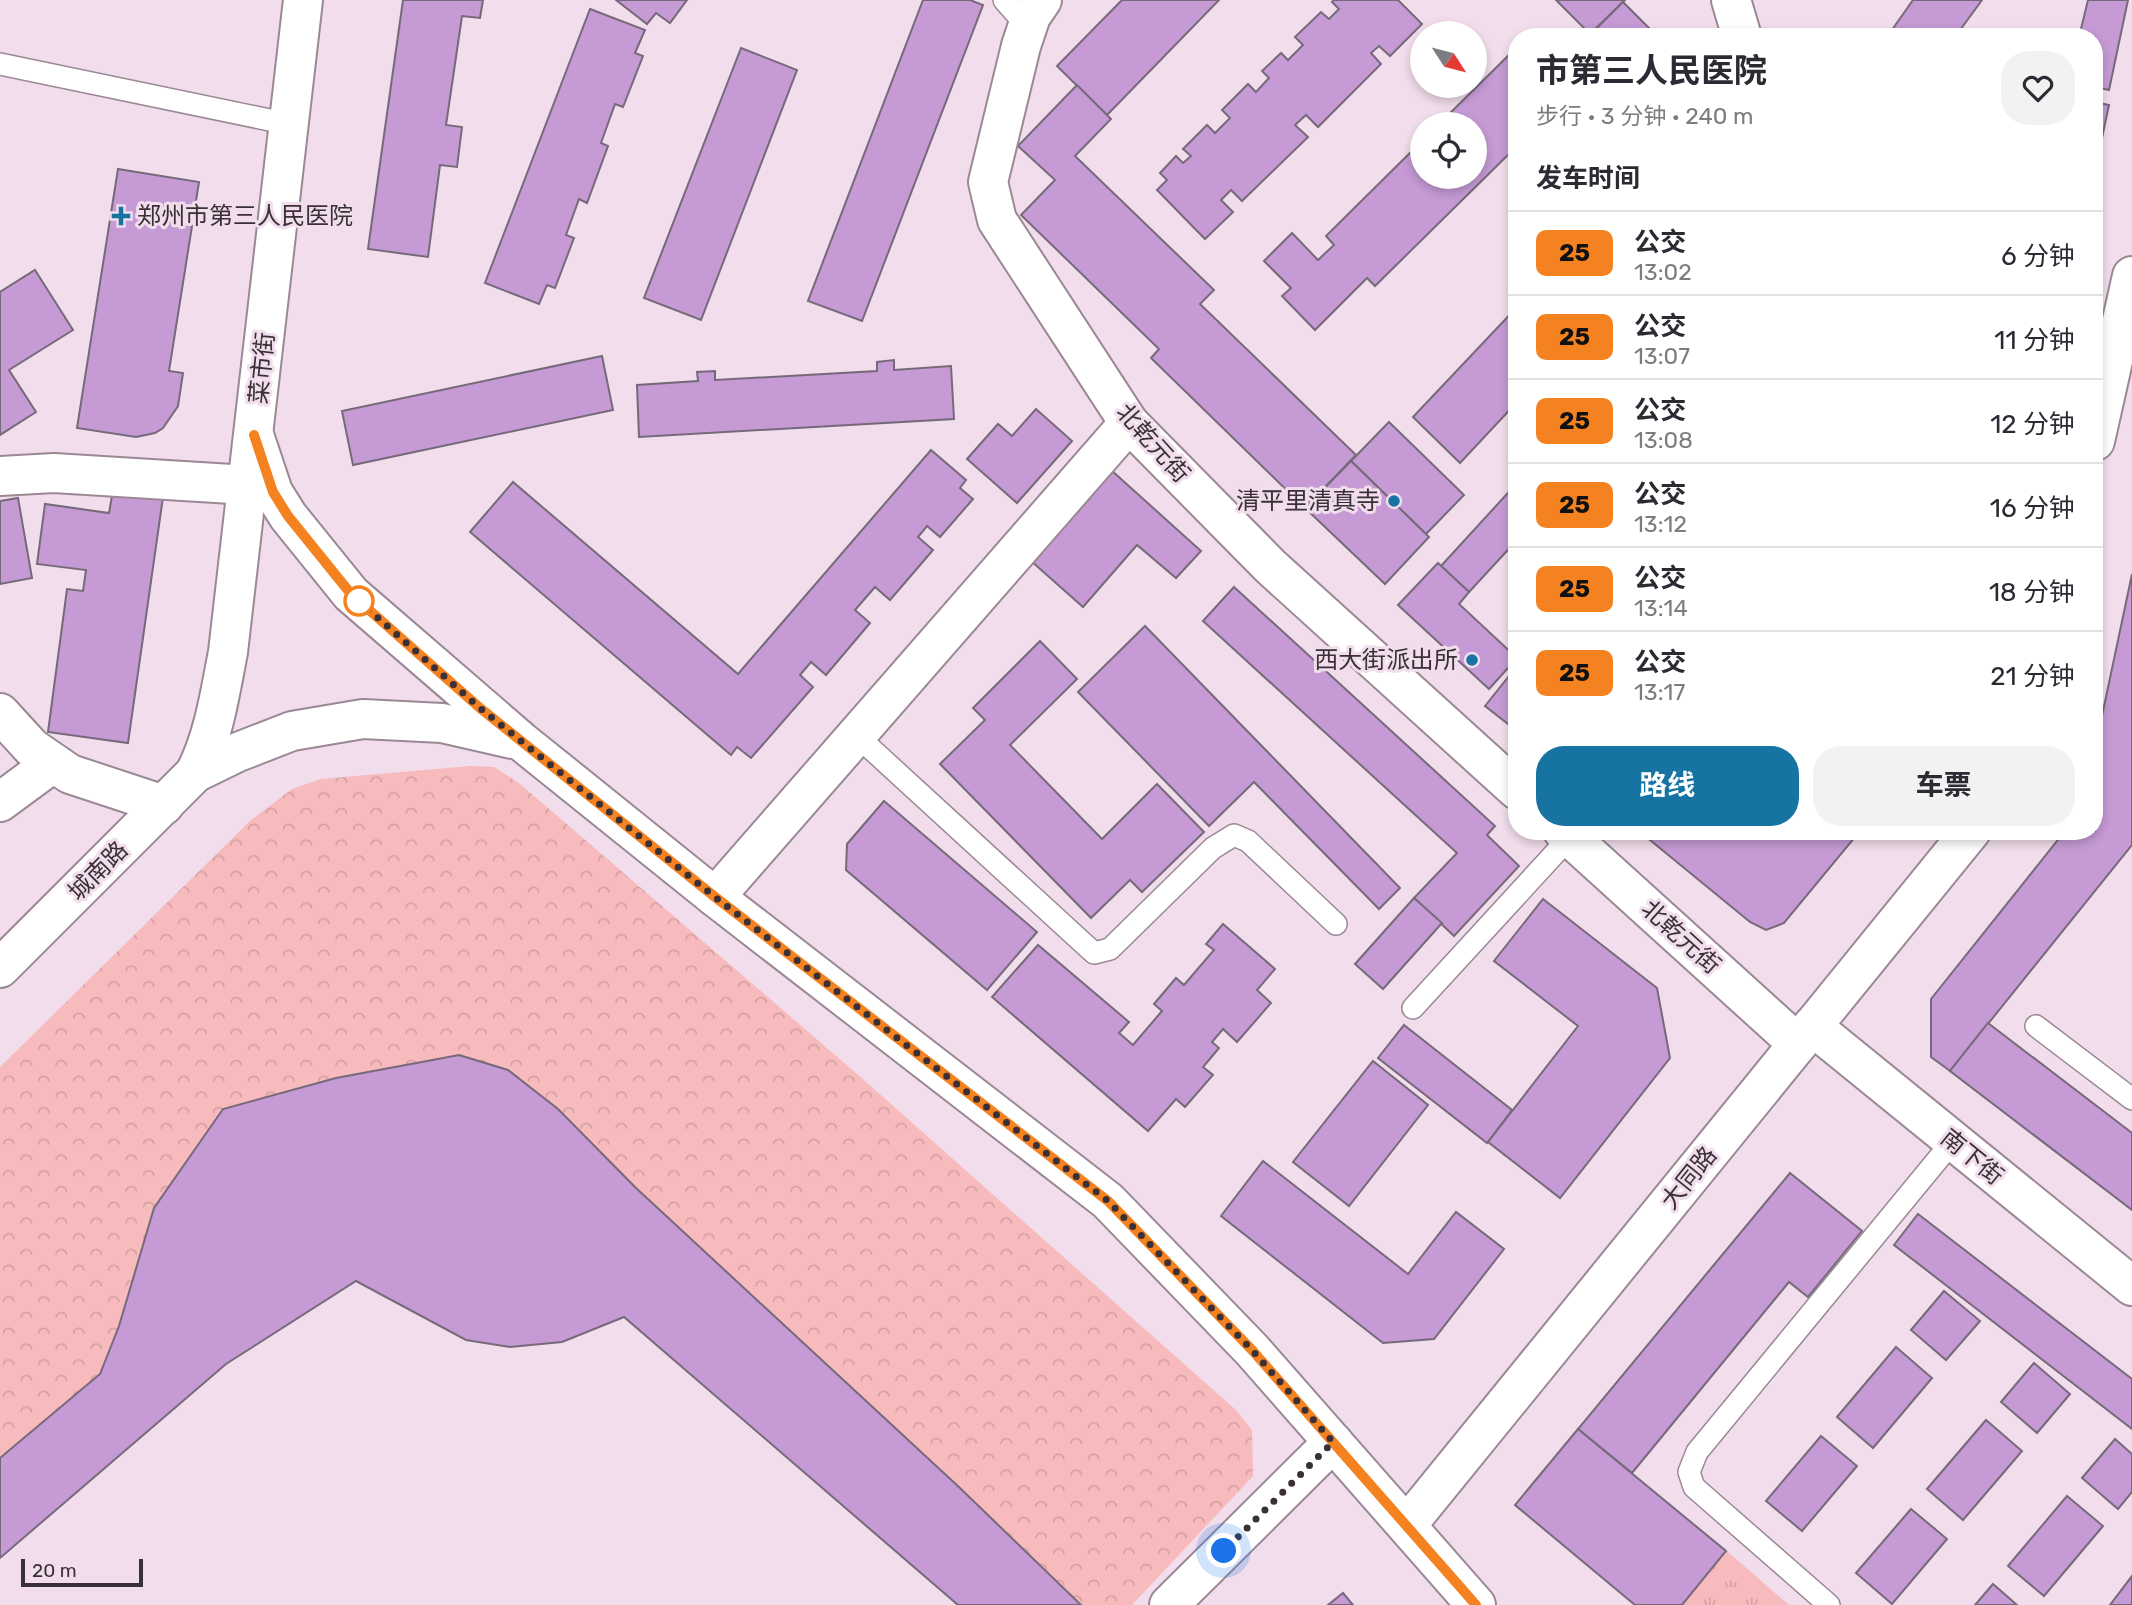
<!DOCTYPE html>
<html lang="zh">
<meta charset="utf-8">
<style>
:root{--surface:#fff;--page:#f2f2f3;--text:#2b2b33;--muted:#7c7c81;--line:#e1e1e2;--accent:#1773a1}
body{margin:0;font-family:Rubik,"Noto Sans SC",sans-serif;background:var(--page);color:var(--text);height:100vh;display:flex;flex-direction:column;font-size:26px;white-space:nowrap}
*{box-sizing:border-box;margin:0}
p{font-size:23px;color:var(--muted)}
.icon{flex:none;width:38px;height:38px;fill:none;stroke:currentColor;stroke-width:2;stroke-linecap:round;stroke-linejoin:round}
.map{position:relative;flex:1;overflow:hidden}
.drawer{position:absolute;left:1508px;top:28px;width:595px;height:812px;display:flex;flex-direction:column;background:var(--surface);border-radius:28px;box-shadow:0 4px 10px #0003}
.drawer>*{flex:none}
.badge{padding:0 14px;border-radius:10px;font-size:24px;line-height:46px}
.needle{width:46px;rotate:126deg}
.buttons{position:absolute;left:1410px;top:21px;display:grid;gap:14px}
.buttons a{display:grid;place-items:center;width:77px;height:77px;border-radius:50%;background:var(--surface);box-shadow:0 4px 10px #0003;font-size:35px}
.scale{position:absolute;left:21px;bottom:18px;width:122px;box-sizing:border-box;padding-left:7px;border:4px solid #393137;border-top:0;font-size:19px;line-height:24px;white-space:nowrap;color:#393137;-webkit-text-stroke:5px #f1ddeb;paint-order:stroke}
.you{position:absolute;width:35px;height:35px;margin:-18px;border:5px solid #fff;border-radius:50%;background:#1a73e8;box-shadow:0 0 0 10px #1a73e833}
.map>.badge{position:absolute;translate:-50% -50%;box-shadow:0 0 0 4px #fff}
h2{padding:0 28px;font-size:26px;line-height:63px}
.round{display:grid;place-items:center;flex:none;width:74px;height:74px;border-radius:28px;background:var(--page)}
.head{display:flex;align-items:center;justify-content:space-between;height:119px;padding:0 28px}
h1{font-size:33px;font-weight:700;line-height:52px}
.action{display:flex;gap:14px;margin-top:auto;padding:14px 28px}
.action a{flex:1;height:80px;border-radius:28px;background:var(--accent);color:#fff;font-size:28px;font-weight:700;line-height:80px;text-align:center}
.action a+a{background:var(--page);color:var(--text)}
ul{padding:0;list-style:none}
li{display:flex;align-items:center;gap:21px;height:84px;padding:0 28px;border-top:2px solid var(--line)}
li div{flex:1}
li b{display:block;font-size:26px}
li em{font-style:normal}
li .badge{min-width:77px;font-weight:700;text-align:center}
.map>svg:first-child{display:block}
.grass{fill:url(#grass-tufts)}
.forest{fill:url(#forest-crowns)}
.building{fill:#c59ad5;stroke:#766a7a;stroke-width:2}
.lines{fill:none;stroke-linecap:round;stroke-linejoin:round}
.service-casing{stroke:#9b8895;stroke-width:24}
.minor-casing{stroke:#9b8895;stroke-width:42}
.tertiary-casing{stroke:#9b8895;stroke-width:42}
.service{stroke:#fff;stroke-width:21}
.minor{stroke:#fff;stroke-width:38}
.tertiary{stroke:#fff;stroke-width:38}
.line-casing{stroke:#fff;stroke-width:16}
.line{stroke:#f58220;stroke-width:10}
.walk{stroke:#393137;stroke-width:7;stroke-dasharray:0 12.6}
.poi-dot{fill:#1773a1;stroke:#f1ddeb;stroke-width:2.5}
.stop-dot{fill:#fff;stroke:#f58220;stroke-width:3.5}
.labels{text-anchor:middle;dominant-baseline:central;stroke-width:6;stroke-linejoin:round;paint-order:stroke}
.poi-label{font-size:24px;fill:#393137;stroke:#f1ddeb;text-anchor:end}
.street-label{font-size:24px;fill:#393137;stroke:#f1ddeb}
</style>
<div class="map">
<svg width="2132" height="1605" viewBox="0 0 2132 1605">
<defs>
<pattern id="grass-tufts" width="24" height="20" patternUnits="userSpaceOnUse" patternTransform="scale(1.75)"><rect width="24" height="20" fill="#f8bbbd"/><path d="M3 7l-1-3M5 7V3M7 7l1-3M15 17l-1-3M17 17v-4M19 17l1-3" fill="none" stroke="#d5a1a3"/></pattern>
<pattern id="forest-crowns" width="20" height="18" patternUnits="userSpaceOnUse" patternTransform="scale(1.75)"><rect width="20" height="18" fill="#f8bbbd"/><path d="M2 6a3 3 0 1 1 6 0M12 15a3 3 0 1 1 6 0" fill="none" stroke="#d5a1a3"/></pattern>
</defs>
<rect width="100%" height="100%" fill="#f1ddeb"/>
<!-- grass -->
<path class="grass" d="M1726 1551H1727L1789 1605H1682Z"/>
<!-- forest -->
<path class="forest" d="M470 766 494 767 519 783 856 1073 1236 1410 1252 1430 1253 1476 1132 1605H1081L960 1488 636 1188 558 1109 154 1208 119 1326 100 1374 0 1458V1067L251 820 292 789 321 779Z"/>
<!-- building -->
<g class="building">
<path d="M403 0H483L480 18 462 16 446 125 462 127 457 167 440 165 428 257 368 249Z"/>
<path d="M616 0H687L670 23 656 13 647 24Z"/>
<path d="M923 0H970L983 5 862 321 808 301Z"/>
<path d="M1122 0H1219L1107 115 1057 66Z"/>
<path d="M1334 0H1398L1422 24 1390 56 1379 46 1371 53 1381 64 1318 127 1306 115 1295 125 1308 137 1242 201 1231 190 1221 200 1233 212 1205 239 1157 190 1167 180 1160 173 1176 156 1183 163 1191 156 1183 149 1207 125 1215 133 1230 118 1222 110 1248 84 1256 92 1269 78 1262 71 1281 53 1288 60 1303 45 1295 37 1321 12 1329 19 1339 9 1332 2Z"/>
<path d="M1556 0H1625L1590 34Z"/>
<path d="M1913 0H1982L1955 37H1887Z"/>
<path d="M2088 0H2128L2109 90 2095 87V37H2079Z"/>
<path d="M1623 2 1658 37H1600L1594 31Z"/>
<path d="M590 9 645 30 635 53 643 56 623 107 615 104 601 143 608 146 587 203 579 199 566 235 574 238 555 288 547 285 539 304 485 283Z"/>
<path d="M1517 47V146L1375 286 1367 278 1315 330 1282 296 1291 288 1264 261 1292 233 1318 260 1334 245 1326 236 1423 140V177H1475V124H1439Z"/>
<path d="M741 48 797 70 701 320 644 298Z"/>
<path d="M1077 85 1111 119 1075 156 1214 290 1200 304 1356 455 1305 508 1151 358 1159 349 1021 215 1055 180 1018 146Z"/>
<path d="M2095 102 2109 105 2095 171Z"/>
<path d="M118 169 199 182 169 371 183 373 178 406 163 428 155 433 136 437 77 428Z"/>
<path d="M35 270 73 330 9 370 36 412 0 435V292Z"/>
<path d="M1517 307V402L1460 463 1413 417Z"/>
<path d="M602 356 613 410 353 465 342 411Z"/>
<path d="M894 360V370L951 366 954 419 639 437 637 385 698 381 697 372 715 371V380L877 371V362Z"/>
<path d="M1036 409 1072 441 1017 503 967 459 998 424 1012 436Z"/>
<path d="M1389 422 1464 495 1426 534 1351 461Z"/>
<path d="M931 450 966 480 960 488 973 499 940 537 927 526 918 537 933 550 890 600 875 587 855 610 870 623 826 675 811 662 800 675 813 687 751 758 737 747 731 755 470 532 513 482 738 674Z"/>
<path d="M1351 461 1429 537 1385 584 1305 508Z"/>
<path d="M1111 470 1201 551 1176 578 1137 545 1083 607 1031 561Z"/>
<path d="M1517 483V540L1469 592 1441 566Z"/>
<path d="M113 490 163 497 128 743 48 732 67 589 83 591 86 570 37 564 45 504 109 513Z"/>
<path d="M18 498 32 578 0 584V501Z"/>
<path d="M1438 563 1469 592 1459 604 1517 658 1489 689 1398 605Z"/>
<path d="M2132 574V845L1950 1071 1931 1057V999L2065 831H2095V749Z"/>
<path d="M1234 587 1495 826 1487 835 1519 866 1454 936 1414 898 1457 853 1203 621Z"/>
<path d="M1145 626 1400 888 1379 909 1254 782 1209 826 1078 692Z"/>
<path d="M1040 641 1077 679 1010 745 1102 839 1157 784 1204 832 1142 892 1130 880 1091 918 940 764 985 720 973 708Z"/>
<path d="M1517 666V731L1485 706Z"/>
<path d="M884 801 1037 932 987 990 846 870 847 844Z"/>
<path d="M1639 831H1860L1784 923 1766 930 1750 922Z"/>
<path d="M1414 898 1442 923 1383 989 1355 964Z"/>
<path d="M1543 899 1657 988 1670 1058 1560 1198 1488 1142 1578 1026 1494 961Z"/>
<path d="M1223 924 1275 969 1257 990 1271 1003 1237 1042 1223 1029 1212 1042 1219 1048 1203 1067 1213 1075 1185 1107 1176 1099 1148 1131 992 997 1038 945 1129 1022 1119 1033 1133 1045 1162 1011 1154 1004 1176 978 1184 985 1214 950 1206 944Z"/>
<path d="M1988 1023 2132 1133V1210L1950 1071Z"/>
<path d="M1404 1025 1512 1110 1487 1143 1378 1058Z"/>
<path d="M459 1055 508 1070 558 1109 636 1188 960 1488 1081 1605H958L624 1317 562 1342 510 1347 466 1340 356 1281 226 1364 0 1558V1458L100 1374 119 1326 154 1208 223 1109 336 1078Z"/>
<path d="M1373 1061 1428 1105 1349 1206 1293 1162Z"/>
<path d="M1263 1161 1408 1274 1456 1212 1504 1249 1434 1339 1383 1343 1221 1216Z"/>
<path d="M1790 1173 1862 1231 1808 1297 1789 1282 1632 1473 1578 1429Z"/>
<path d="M1918 1214 2132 1379V1429L1894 1245Z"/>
<path d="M1944 1291 1980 1321 1946 1360 1911 1330Z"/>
<path d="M1896 1347 1932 1378 1873 1448 1837 1417Z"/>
<path d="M2034 1363 2070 1394 2037 1433 2001 1402Z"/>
<path d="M1986 1420 2022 1451 1963 1520 1927 1489Z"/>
<path d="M1578 1429 1726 1551 1682 1605H1635L1515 1505Z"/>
<path d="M1821 1436 1857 1466 1802 1531 1766 1501Z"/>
<path d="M2115 1439 2132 1454V1492L2118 1509 2082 1478Z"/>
<path d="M2067 1496 2103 1526 2044 1596 2008 1566Z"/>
<path d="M1911 1509 1947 1539 1892 1604 1856 1573Z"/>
<path d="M2132 1576V1605H2110Z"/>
<path d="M1993 1584 2017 1605H1975Z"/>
<path d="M1343 1593 1353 1605H1328Z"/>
</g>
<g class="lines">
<defs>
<g id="service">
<path d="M1004 0 1027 26"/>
<path d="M0 64 289 124"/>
<path d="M856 735 1094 953 1110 949 1213 848 1234 835 1248 841 1336 924"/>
<path d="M1413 1008 1570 837"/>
<path d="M2036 1026 2132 1099"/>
<path d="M1829 1605 1694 1487 1689 1472 1697 1452 1953 1141"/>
</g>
<g id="minor">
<path d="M1042 0 1031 16 1021 46 988 182 997 220 1129 423 1270 566 1517 790"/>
<path d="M1731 0 1742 37"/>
<path d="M2095 441 2132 276"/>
<path d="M0 476 54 473 248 485"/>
<path d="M0 713 32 748 70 774 164 805"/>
<path d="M0 802 53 763"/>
<path d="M1563 831 1798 1044"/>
<path d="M715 897 1129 423"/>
<path d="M1812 1026 2132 1286"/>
<path d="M1407 1525 1971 831"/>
<path d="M1169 1605 1333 1442"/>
</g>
<g id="tertiary">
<path d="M254 435 273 492 288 516 351 594 521 741 715 897 1108 1201 1252 1350 1476 1605"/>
<path d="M195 773C214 736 220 693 228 652L303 0"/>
<path d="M0 968 195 773 238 752 292 731 363 719 442 723 512 739"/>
</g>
</defs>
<!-- service casing -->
<use href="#service" class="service-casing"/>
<!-- minor casing -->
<use href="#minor" class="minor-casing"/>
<!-- tertiary casing -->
<use href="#tertiary" class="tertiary-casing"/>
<!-- service -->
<use href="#service" class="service"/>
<!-- minor -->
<use href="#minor" class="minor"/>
<!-- tertiary -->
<use href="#tertiary" class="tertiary"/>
</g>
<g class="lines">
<defs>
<path id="line" d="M254 435 273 492 288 516 351 594 480 708 715 897 1108 1201 1252 1350 1476 1605"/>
</defs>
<!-- line casing -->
<use href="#line" class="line-casing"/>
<!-- line -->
<use href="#line" class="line"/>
<!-- walk -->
<path class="walk" d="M359 601 480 708 715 897 1108 1201 1252 1350 1333 1442 1224 1551"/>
</g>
<!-- markers -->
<g class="poi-dot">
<path d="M117.5 205.5h7v7h7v7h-7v7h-7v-7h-7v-7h7z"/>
<circle cx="1394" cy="501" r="7"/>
<circle cx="1472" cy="660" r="7"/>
</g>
<circle class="stop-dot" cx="359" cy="601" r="14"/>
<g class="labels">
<!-- poi labels -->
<g class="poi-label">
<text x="137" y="216" text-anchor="start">郑州市第三人民医院</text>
<text x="1380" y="501">清平里清真寺</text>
<text x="1458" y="660">西大街派出所</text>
</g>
<!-- street labels -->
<g class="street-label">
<text transform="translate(262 368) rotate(-84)">菜市街</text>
<text transform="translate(1153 443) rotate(48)">北乾元街</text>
<text transform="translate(98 871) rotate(-45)">城南路</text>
<text transform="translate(1681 937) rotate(42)">北乾元街</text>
<text transform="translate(1972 1157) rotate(39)">南下街</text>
<text transform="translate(1689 1178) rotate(-51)">大同路</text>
</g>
</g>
</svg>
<div class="buttons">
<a><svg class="needle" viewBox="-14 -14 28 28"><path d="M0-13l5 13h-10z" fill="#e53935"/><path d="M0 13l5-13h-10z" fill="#7c7c81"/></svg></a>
<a><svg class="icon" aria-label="locate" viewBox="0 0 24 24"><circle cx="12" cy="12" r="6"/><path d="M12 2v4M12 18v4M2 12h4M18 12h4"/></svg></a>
</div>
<div class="scale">20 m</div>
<div class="you" style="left:1224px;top:1551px"></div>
<section class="drawer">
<div class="head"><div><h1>市第三人民医院</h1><p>步行 · 3 分钟 · 240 m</p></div><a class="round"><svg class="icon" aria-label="heart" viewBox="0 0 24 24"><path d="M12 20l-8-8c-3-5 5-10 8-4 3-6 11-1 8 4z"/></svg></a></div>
<h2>发车时间</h2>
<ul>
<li><span class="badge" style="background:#f58220;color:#111">25</span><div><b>公交</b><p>13:02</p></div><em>6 分钟</em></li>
<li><span class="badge" style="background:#f58220;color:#111">25</span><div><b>公交</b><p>13:07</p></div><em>11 分钟</em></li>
<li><span class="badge" style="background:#f58220;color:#111">25</span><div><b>公交</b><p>13:08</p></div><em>12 分钟</em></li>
<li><span class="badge" style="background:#f58220;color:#111">25</span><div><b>公交</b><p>13:12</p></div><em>16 分钟</em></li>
<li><span class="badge" style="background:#f58220;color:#111">25</span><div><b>公交</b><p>13:14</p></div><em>18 分钟</em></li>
<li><span class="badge" style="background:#f58220;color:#111">25</span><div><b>公交</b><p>13:17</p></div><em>21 分钟</em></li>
</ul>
<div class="action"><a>路线</a><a>车票</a></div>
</section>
</div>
